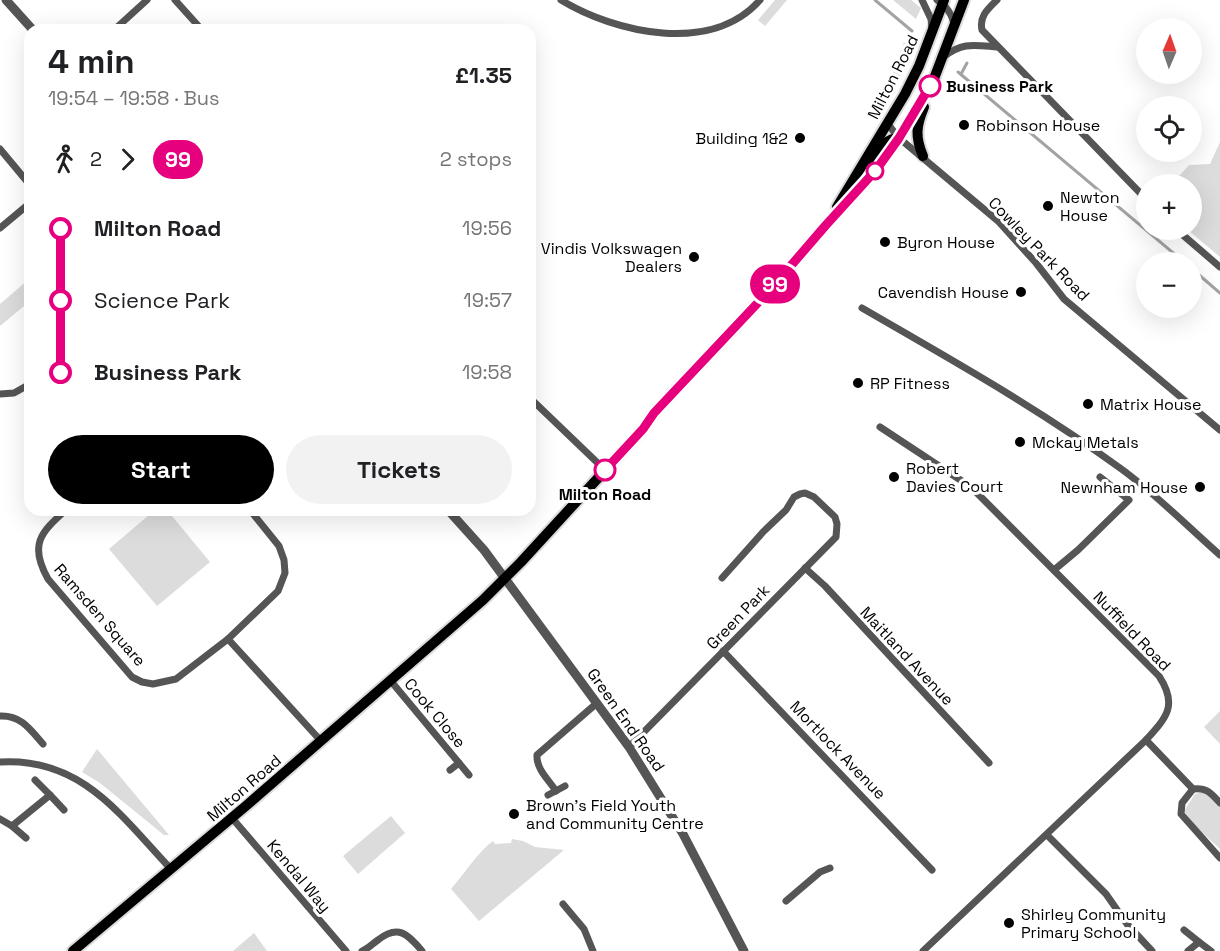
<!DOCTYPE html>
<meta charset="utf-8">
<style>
:root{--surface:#fff;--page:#f2f2f2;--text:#202124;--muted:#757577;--accent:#000}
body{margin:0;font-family:"Space Grotesk",sans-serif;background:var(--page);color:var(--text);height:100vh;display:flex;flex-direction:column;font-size:22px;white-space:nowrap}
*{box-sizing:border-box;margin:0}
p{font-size:20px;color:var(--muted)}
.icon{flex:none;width:33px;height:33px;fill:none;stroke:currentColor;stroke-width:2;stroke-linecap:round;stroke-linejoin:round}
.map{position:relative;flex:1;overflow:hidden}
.drawer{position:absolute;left:24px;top:24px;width:512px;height:492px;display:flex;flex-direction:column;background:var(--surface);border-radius:18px;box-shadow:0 6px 24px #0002}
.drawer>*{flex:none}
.badge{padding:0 12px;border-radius:20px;font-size:21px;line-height:39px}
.needle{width:39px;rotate:2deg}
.tools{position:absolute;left:1136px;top:18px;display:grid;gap:12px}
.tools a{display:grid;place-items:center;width:66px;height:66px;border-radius:50%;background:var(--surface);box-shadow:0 6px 24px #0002;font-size:30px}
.map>.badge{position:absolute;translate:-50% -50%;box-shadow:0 0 0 3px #fff}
.legs{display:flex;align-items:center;gap:9px;height:66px;padding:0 24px;font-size:20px}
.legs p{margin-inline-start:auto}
.summary{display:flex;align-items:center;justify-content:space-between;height:102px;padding:0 24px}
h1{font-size:33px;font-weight:600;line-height:45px}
.action{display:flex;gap:12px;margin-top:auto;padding:12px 24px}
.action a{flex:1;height:69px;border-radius:36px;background:var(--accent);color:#fff;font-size:24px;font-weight:600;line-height:69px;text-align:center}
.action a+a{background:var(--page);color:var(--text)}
ul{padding:0 24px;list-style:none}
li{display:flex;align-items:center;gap:21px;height:72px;font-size:22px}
li i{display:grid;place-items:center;width:9px;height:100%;margin:0 8px;background:currentColor}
li i::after{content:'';width:15px;height:15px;margin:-8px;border:4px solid;border-radius:50%;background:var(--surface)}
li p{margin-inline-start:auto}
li:first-child i{background:linear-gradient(#0000 50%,currentColor 0)}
li:last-child i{background:linear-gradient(currentColor 50%,#0000 0)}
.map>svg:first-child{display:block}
.green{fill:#dcdcdc}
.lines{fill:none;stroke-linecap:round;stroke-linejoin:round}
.stream{stroke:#a3a3a3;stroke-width:3}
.primary-casing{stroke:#dbdbdb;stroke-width:14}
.minor{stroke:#555;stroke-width:7}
.tertiary{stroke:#555;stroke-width:9}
.primary{stroke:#000;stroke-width:10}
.line-1-casing{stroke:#fff;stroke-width:14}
.line-1{stroke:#e6007e;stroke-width:9}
.stop-1-dot{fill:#fff;stroke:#e6007e;stroke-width:3}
.poi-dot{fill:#000;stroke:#fff;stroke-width:2}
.labels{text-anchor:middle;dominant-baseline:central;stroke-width:6;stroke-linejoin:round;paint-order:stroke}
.street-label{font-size:16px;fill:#000;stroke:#fff}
.stop-label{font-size:16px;font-weight:bold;fill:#000;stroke:#fff;text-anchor:start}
.poi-label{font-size:16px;fill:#000;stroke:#fff;text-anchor:start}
</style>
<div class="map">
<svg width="1220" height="951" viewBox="0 0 1220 951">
<rect width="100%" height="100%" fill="#fff"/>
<!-- green -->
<g class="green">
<path d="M775 0H787L765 26 758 20Z"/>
<path d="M893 0H911L921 8 916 19Z"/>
<path d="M904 42 911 55 901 75 894 83 891 78Z"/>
<path d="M1220 142V257L1188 230H1191V184H1172L1189 165 1210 164Z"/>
<path d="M28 280 30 283V301L0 326V304Z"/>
<path d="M155 510H167L210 562 157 606 109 549Z"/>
<path d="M1220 711V744L1204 727Z"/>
<path d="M97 749 169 835H164L100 783 82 772Z"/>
<path d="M1204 792 1220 806V849L1196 827 1184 811 1195 794Z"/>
<path d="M391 816 405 833 358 874 343 856Z"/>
<path d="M512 839 523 841 535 847 564 850 479 921 451 889C465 873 477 853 493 841L495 844 511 843Z"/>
<path d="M254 933 267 951H233Z"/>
</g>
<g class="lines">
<!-- stream -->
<g class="stream">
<path d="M875 0 912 31"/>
<path d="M958 72 1184 262"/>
<path d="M961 74 967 63"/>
<path d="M1191 268 1220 293"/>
</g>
<defs>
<g id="primary">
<path d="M923 156C915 137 916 126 924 107"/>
<path d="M872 161C879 151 885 138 899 138"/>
<path d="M837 207 905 94 919 66 944 0"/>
<path d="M73 951 247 805 483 600 521 562 643 429 654 413 769 291 826 225 876 170 899 138 932 84 964 0"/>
</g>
</defs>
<!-- primary casing -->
<use href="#primary" class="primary-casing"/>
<!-- minor -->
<g class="minor">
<path d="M175 0 202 30"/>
<path d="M561 0C615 33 712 55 760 0"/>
<path d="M922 0 931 19 932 29"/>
<path d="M937 0C946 5 951 13 954 23"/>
<path d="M997 0C988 9 979 16 982 30L1146 199"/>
<path d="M114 30 147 0"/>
<path d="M943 57C963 42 973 45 997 47"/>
<path d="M887 123 899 138 998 221 1036 263 1064 299 1220 430"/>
<path d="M0 149 30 185"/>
<path d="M0 228 30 203"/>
<path d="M1177 230 1220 267"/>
<path d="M862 308C950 359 1038 408 1120 468 1156 494 1187 526 1220 555"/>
<path d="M0 394 14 393 30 384"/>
<path d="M530 398 605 470"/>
<path d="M880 427 971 487 1159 676C1178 705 1167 717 1146 740L923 951"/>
<path d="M66 510C40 533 29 545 48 579L132 677 142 682 153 684 176 679 228 639 278 591 285 573 284 560 279 546 250 510"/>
<path d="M805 568 825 586 989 763"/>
<path d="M1054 570 1078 550 1129 500 1100 477"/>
<path d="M228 639 321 741"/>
<path d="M723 651 932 870"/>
<path d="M390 680 469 775"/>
<path d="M0 716C21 715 30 729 43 744"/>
<path d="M1146 740 1193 789C1206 787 1211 793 1220 803"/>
<path d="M629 747 836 537 837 524 835 517 814 497 805 493 800 494 794 497 786 510 763 532 722 578"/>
<path d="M0 762C82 757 121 816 171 869"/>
<path d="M450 770 459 763"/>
<path d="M1193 789 1182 803 1181 814 1220 858"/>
<path d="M556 791C549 780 536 769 537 755L597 703"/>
<path d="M50 795 64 810"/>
<path d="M548 795 565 786"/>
<path d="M232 818 346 951"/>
<path d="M0 819 12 826 50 795 35 780"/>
<path d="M12 826 26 838"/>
<path d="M1047 835 1106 894 1127 924 1152 951"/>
<path d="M786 901 820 872 830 868"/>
<path d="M563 904 584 929 593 951"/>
<path d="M1184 930 1199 942"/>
<path d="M362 951C368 949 372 944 378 940 398 924 408 934 422 951"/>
<path d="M1188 951 1199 942 1211 951"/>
</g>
<!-- tertiary -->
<g class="tertiary">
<path d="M6 0 33 30"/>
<path d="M448 510 484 550 629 747 683 834 744 951"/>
</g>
<!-- primary -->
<use href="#primary" class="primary"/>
</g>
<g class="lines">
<defs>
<path id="line-1" d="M605 470 643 429 654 413 769 291 826 225 876 170 899 138 930 86"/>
</defs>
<!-- line-1 casing -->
<use href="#line-1" class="line-1-casing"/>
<!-- line-1 -->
<use href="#line-1" class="line-1"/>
</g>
<!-- markers -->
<g class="stop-1-dot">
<circle cx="930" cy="86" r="10"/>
<circle cx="875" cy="171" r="8"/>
<circle cx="605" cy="470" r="10"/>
</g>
<g class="poi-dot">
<circle cx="964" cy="125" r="6"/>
<circle cx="800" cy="138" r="6"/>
<circle cx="1048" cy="206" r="6"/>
<circle cx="885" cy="242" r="6"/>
<circle cx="694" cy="257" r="6"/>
<circle cx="1021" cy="292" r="6"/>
<circle cx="858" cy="383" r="6"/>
<circle cx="1088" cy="404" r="6"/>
<circle cx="1020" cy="442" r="6"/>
<circle cx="894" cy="477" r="6"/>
<circle cx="1200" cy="487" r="6"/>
<circle cx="514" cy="814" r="6"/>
<circle cx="1009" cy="923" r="6"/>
</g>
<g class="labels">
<!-- street labels -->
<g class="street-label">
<text transform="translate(893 77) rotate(-63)">Milton Road</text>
<text transform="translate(1039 249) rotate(46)">Cowley Park Road</text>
<text transform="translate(100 615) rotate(49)">Ramsden Square</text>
<text transform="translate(738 617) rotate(-46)">Green Park</text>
<text transform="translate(1132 631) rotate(46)">Nuffield Road</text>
<text transform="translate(907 656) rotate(47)">Maitland Avenue</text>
<text transform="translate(435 713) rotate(50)">Cook Close</text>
<text transform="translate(626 720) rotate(55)">Green End Road</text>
<text transform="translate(838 750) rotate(46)">Mortlock Avenue</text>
<text transform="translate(244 788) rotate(-41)">Milton Road</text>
<text transform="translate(299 876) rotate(50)">Kendal Way</text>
</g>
<!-- stop labels -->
<g class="stop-label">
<text x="946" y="86">Business Park</text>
<text x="605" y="494" text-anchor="middle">Milton Road</text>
</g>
<!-- poi labels -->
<g class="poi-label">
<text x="976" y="125">Robinson House</text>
<text x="788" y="138" text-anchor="end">Building 1&amp;2</text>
<text x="1060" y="197">Newton<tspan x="1060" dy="18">House</tspan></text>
<text x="897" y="242">Byron House</text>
<text x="682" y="248" text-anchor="end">Vindis Volkswagen<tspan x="682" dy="18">Dealers</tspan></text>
<text x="1009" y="292" text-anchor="end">Cavendish House</text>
<text x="870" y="383">RP Fitness</text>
<text x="1100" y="404">Matrix House</text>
<text x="1032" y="442">Mckay Metals</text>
<text x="906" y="468">Robert<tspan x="906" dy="18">Davies Court</tspan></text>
<text x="1188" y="487" text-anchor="end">Newnham House</text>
<text x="526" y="805">Brown's Field Youth<tspan x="526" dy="18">and Community Centre</tspan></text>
<text x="1021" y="914">Shirley Community<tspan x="1021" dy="18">Primary School</tspan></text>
</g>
</g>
</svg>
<div class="tools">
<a><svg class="needle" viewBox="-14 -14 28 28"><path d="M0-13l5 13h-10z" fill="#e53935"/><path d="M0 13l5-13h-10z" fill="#757577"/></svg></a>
<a><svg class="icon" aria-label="locate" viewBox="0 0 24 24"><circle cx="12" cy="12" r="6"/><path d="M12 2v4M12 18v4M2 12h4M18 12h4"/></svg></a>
<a>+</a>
<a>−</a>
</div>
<b class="badge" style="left:775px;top:284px;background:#e6007e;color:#fff">99</b>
<section class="drawer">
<div class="summary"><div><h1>4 min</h1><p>19:54 – 19:58 · Bus</p></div><b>£1.35</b></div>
<div class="legs"><svg class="icon" aria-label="walk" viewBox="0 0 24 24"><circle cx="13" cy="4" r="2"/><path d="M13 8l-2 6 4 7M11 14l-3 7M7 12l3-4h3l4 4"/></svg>2<svg class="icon" aria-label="forward" viewBox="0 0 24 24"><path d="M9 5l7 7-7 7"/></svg><b class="badge" style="background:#e6007e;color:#fff">99</b><p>2 stops</p></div>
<ul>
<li><i style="color:#e6007e"></i><b>Milton Road</b><p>19:56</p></li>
<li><i style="color:#e6007e"></i><span>Science Park</span><p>19:57</p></li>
<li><i style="color:#e6007e"></i><b>Business Park</b><p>19:58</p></li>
</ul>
<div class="action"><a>Start</a><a>Tickets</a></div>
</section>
</div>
